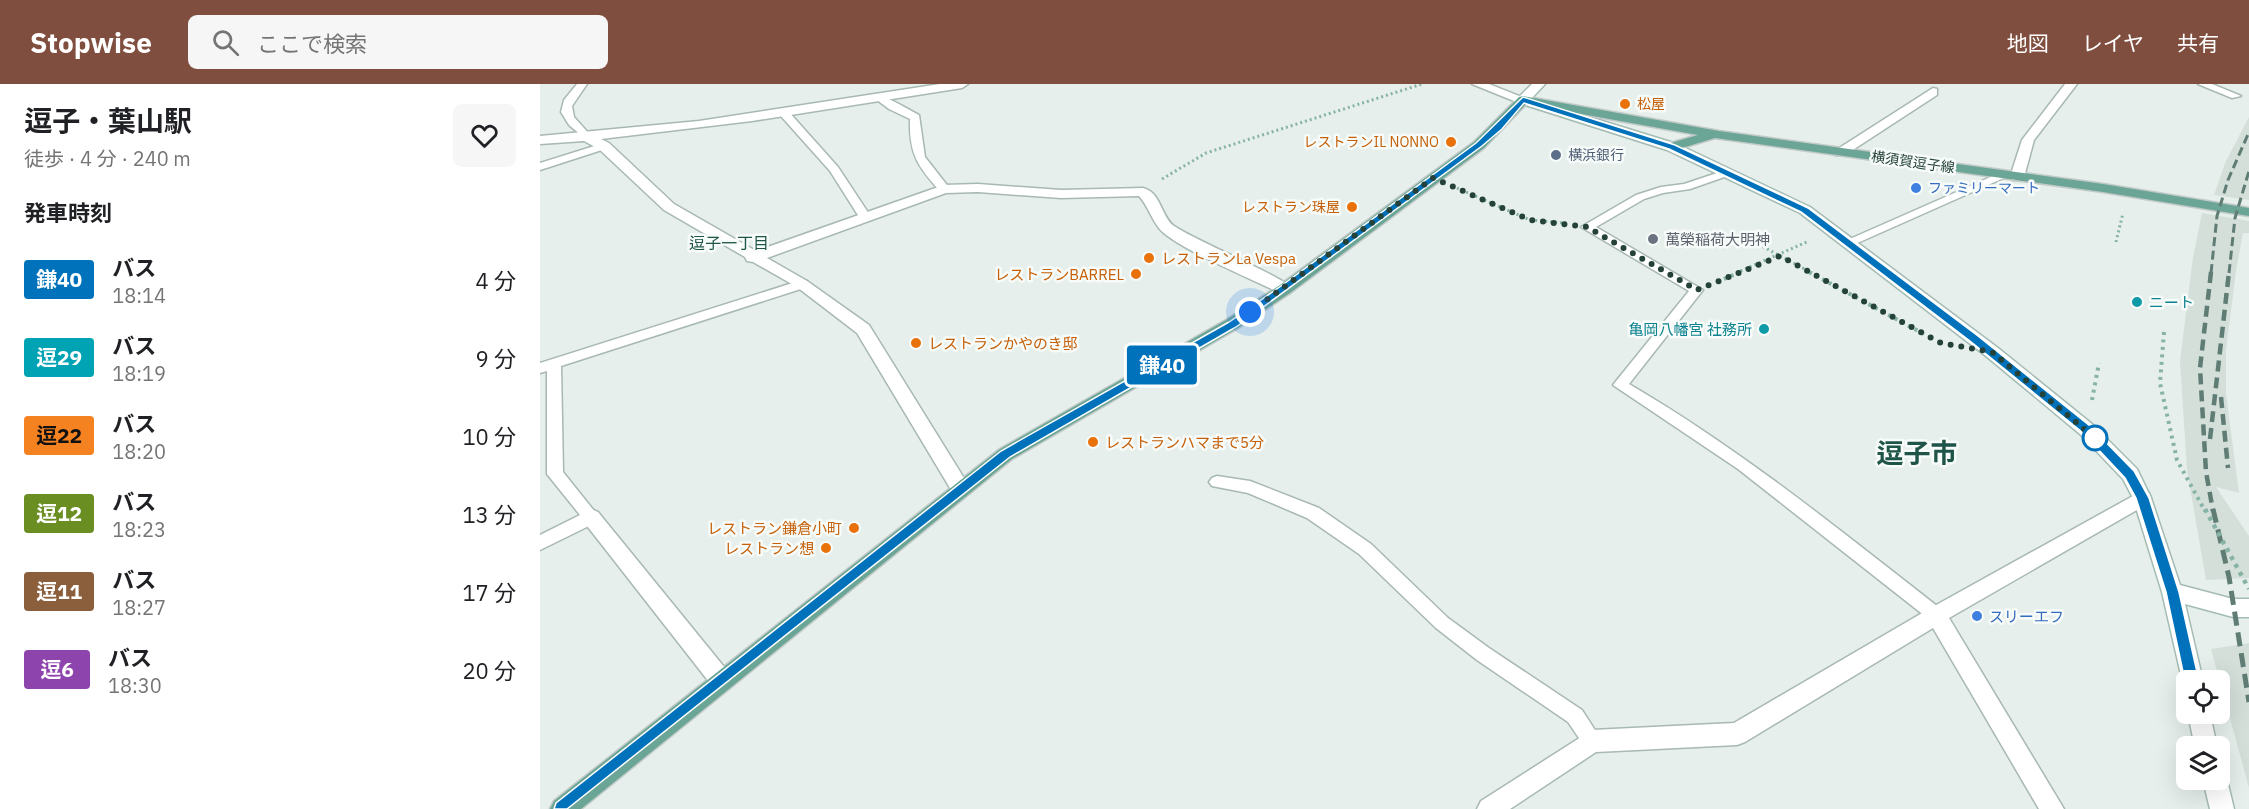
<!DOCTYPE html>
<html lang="ja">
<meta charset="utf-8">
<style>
:root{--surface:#fff;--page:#f6f6f6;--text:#202124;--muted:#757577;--accent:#7f4e3f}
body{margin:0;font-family:"IBM Plex Sans","Noto Sans JP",sans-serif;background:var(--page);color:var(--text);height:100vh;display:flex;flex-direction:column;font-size:22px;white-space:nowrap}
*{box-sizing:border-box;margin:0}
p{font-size:20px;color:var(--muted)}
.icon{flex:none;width:33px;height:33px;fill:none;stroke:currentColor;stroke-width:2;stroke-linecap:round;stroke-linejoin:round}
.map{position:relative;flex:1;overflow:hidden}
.side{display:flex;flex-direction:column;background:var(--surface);width:540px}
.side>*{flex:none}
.badge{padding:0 12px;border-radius:4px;font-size:21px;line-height:39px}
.tools{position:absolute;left:1636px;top:586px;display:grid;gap:12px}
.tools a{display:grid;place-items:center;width:54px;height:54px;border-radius:9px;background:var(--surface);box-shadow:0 6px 24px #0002;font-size:30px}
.you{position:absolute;width:30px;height:30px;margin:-15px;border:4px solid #fff;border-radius:50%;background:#1a73e8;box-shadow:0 0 0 9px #1a73e833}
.map>.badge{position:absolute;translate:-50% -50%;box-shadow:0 0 0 3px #fff}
h2{padding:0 24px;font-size:22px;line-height:54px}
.round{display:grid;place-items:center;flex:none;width:63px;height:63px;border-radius:9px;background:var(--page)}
.summary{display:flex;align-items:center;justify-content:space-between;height:102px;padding:0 24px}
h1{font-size:28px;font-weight:700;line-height:45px}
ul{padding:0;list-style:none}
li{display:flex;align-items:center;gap:18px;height:78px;padding:0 24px}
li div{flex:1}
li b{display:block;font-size:22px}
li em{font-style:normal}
li .badge{min-width:66px;font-weight:700;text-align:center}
header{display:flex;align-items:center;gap:36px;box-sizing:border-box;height:84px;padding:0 30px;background:var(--accent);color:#fff}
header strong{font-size:28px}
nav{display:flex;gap:33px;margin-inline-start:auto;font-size:21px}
.search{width:420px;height:54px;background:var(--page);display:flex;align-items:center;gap:15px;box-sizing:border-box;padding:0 21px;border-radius:9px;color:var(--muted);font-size:22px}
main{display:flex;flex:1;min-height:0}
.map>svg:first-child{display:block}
.built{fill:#d4dfda}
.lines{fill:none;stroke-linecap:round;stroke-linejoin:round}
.lane-casing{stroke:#a8b8b2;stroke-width:3}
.street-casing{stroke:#a8b8b2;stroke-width:3}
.secondary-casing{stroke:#a4bbb3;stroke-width:3}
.primary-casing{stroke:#c2cac8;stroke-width:3}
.path-far1{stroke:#86b3a5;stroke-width:3;stroke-dasharray:2 3;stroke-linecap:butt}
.path{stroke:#86b3a5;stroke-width:4;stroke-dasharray:3 4.5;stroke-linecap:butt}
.lane{fill:#fff;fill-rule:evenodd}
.street{fill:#fff;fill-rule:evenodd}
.secondary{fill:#fff;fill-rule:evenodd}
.primary{fill:#6aa596;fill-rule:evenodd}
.rail-far2{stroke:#5f7d75;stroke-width:3;stroke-dasharray:9 4.5;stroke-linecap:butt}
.rail-far1{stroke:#5f7d75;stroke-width:4.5;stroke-dasharray:11 6;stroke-linecap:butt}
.rail{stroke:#5f7d75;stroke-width:5;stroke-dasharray:14 7;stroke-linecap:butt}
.path-bridge-far1{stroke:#86b3a5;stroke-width:4;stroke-dasharray:3 4.5;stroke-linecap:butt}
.path-bridge{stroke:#86b3a5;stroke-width:4.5;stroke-dasharray:4 5;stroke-linecap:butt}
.line{fill:#0072bc;stroke:#fff;stroke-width:1.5}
.walk{stroke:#24423a;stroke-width:6;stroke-dasharray:0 10.8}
.food-dot{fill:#e8710a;stroke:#f7fbf9;stroke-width:2}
.service-dot{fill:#5c6f8a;stroke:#f7fbf9;stroke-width:2}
.shop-dot{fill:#3f7fe0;stroke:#f7fbf9;stroke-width:2}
.worship-dot{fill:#6b7280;stroke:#f7fbf9;stroke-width:2}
.culture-dot{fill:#0f9aa8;stroke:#f7fbf9;stroke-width:2}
.stop-dot{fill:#fff;stroke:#0072bc;stroke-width:3}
.labels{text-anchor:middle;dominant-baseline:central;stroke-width:5;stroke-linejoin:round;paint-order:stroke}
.far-food-label{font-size:14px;fill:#c56008;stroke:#f7fbf9;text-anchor:end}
.far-service-label{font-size:14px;fill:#4e5e75;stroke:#f7fbf9;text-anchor:start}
.far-street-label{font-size:14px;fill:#24423a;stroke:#f7fbf9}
.far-shop-label{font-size:14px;fill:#366cbe;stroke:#f7fbf9;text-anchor:start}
.worship-label{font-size:15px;fill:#5b616d;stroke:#f7fbf9;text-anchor:start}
.food-label{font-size:15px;fill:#c56008;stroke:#f7fbf9;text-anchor:start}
.culture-label{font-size:15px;fill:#0d838f;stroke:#f7fbf9;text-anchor:start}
.shop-label{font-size:15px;fill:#366cbe;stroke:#f7fbf9;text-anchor:start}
.neighbourhood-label{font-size:16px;fill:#1f5548;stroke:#f7fbf9}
.town-label{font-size:27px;font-weight:bold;fill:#1f5548;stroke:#f7fbf9}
</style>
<header>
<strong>Stopwise</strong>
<div class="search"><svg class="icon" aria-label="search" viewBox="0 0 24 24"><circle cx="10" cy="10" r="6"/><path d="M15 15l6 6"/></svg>ここで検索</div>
<nav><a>地図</a><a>レイヤ</a><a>共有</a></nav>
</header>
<main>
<section class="side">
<div class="summary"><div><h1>逗子・葉山駅</h1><p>徒歩 · 4 分 · 240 m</p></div><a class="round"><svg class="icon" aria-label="heart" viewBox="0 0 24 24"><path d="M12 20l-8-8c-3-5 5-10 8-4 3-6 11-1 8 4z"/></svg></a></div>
<h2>発車時刻</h2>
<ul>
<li><span class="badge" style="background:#0072bc;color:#fff">鎌40</span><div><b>バス</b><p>18:14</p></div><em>4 分</em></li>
<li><span class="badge" style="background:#00a3b4;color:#fff">逗29</span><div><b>バス</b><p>18:19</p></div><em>9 分</em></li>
<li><span class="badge" style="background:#f58220;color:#111">逗22</span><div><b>バス</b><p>18:20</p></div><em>10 分</em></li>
<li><span class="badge" style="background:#6b8e23;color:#fff">逗12</span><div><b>バス</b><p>18:23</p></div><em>13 分</em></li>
<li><span class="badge" style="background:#8b5e3c;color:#fff">逗11</span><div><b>バス</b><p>18:27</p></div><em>17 分</em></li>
<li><span class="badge" style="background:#8e44ad;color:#fff">逗6</span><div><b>バス</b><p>18:30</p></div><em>20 分</em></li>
</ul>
</section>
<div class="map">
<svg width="1709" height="725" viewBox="0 0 1709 725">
<rect width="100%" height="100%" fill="#e6efeb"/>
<!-- built -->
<g class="built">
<path d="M1709 33V116L1674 111 1686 77Z"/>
<path d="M1662 129 1709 137V149H1703L1696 187 1686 266V310L1699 409 1676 403 1709 452V494L1666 496 1647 386 1640 277 1653 173Z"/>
<path d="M1709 559V704L1671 565Z"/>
</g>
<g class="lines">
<defs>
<g id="lane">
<path d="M37 0H47L32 22 34 33 52 53 47 56 29 41 21 28 24 16Z"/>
<path d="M1658 0H1672L1701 12 1692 14Z"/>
<path d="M337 12C346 11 369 26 379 31L385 73 410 105 408 107H400C377 82 369 69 370 35L349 25 337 16Z"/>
<path d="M240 27H248L298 83 331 133 329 136H321L290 87 240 31Z"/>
<path d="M64 59 69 62 68 64 0 86V79Z"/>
<path d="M1186 86 1190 87V91L1150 105 1123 109 1104 115 1056 143 1163 206 1089 300C1200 365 1300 446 1402 526L1405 531 1402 536 1396 539 1390 536 1198 385 1073 301 1149 207 1041 143 1096 111 1121 103 1144 100Z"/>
<path d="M1462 88 1466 89V93L1313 161 1309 162 1303 158Z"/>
<path d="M262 196 267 197V203L21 282 23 388 59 433 57 438 0 466V451L40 431 7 390V287L0 289V279Z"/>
<path d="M677 392 710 397 779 424 831 460 908 534 949 564 1042 626 1062 657 1059 663 1052 666 1045 663 1028 638 937 576 896 544 819 470 767 434 708 409 672 402 669 398 672 394Z"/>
</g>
<g id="street">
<path d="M400 0H428L422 4 212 37 61 55 69 59 134 120 216 167 404 101 438 100 521 106 603 104C621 108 621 133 634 142 656 157 744 193 753 205L750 209H740C716 197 632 162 619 144 611 134 608 122 599 112L521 114 438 108 406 109 227 174 267 197 329 241 427 399 429 404 427 409 420 411 413 409 317 249 257 203 213 178 207 177 205 173 124 126 59 65 44 57 0 60V52L159 37Z"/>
<path d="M932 0H949L989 16 979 19Z"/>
<path d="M1525 0H1537L1494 56 1484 93 1482 96H1472L1470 93 1482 56Z"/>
<path d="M1393 4 1397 5V11L1305 71H1295L1293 68Z"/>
<path d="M1602 407 1609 409 1611 414 1609 419 1409 534 1524 725H1499L1393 544 1205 658 1197 661 1056 668 970 725H937L941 717 1052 646 1194 639 1389 525Z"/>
<path d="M51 425 58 428 189 589 192 596 189 603 181 606 173 603 44 438 41 433 44 428Z"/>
</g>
<g id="secondary">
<path d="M992 0H1005L991 15 1137 60 1270 123 1458 264 1552 340 1597 385 1611 414 1640 501 1693 515H1709V533H1693L1645 520 1663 597H1647V605L1644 604 1622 508 1593 414 1583 395 1540 350 1446 272 1260 129 1127 66 979 19V13Z"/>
<path d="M1648 630H1670L1677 663H1655Z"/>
<path d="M1680 686 1687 696 1694 725H1670L1663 696H1680Z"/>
</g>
<path id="primary" d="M983 12 1179 47 1563 100 1709 124V132L1563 108 1175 54 1132 67 1125 63 1127 60 1158 51 986 20 944 64 750 209 698 244 472 375 41 725H10L14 717 460 365 686 236 740 201 934 58 979 13Z"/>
</defs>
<!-- lane casing -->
<use href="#lane" class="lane-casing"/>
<!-- street casing -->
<use href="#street" class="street-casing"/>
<!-- secondary casing -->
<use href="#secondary" class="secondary-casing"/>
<!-- primary casing -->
<use href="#primary" class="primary-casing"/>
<!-- path-far1 -->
<g class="path-far1">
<path d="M622 95 666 69 882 0"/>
<path d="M917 104 990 136 1026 139"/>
<path d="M1205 153 1272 189"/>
<path d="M1576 158 1583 129"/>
<path d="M1196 189 1269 157"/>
</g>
<!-- path -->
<g class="path">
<path d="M1269 188 1384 250"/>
<path d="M1177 198 1200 188"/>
<path d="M1552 316 1559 279"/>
</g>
<!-- lane -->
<use href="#lane" class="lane"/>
<!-- street -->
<use href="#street" class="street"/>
<!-- secondary -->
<use href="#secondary" class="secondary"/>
<!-- primary -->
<use href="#primary" class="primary"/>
<!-- rail-far2 -->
<g class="rail-far2">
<path d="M1671 189 1677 132 1688 96 1709 48"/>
<path d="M1689 189 1695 134 1709 87"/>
</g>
<!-- rail-far1 -->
<g class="rail-far1">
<path d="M1671 188 1660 284 1666 388 1673 427"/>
<path d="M1681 313 1688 384"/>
<path d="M1670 355 1689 188"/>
</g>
<!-- rail -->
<path class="rail" d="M1673 425 1689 493 1709 618"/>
<!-- path-bridge-far1 -->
<path class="path-bridge-far1" d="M1624 248 1620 299 1637 376 1665 427"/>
<!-- path-bridge -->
<path class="path-bridge" d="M1665 425 1709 505"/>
</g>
<!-- line -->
<path class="line" d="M983 13 1135 61 1268 124 1438 252 1550 342 1594 387 1609 414 1639 508 1659 597 1657 602H1647L1645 597 1626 508 1596 414 1585 394 1542 348 1430 257 1261 128 1129 65 984 19 962 45 942 62 696 243 470 373 27 725H14L16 719 461 367 689 238 741 202 936 59Z"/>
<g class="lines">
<!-- walk -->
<path class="walk" d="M710 228 893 94 990 136 1047 143 1157 206 1240 172 1401 259 1452 268 1555 354"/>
</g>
<!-- markers -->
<g class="food-dot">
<circle cx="1085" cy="20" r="6"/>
<circle cx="911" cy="58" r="6"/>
<circle cx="812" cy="123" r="6"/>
<circle cx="609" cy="174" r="6"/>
<circle cx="596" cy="190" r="6"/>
<circle cx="376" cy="259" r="6"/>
<circle cx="553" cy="358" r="6"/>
<circle cx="314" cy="444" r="6"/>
<circle cx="286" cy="464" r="6"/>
</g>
<circle class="service-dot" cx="1016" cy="71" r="6"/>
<g class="shop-dot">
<circle cx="1376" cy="104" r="6"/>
<circle cx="1437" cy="532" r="6"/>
</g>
<circle class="worship-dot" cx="1113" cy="155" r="6"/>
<g class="culture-dot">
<circle cx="1597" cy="218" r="6"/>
<circle cx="1224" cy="245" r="6"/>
</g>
<circle class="stop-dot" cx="1555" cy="354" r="12"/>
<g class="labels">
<!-- far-food labels -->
<g class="far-food-label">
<text x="1097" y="20" text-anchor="start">松屋</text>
<text x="899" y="58">レストランIL NONNO</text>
<text x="800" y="123">レストラン珠屋</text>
</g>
<!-- far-service labels -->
<g class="far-service-label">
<text x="1028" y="71">横浜銀行</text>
</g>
<!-- far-street labels -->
<g class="far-street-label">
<text transform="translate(1373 78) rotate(8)">横須賀逗子線</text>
</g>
<!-- far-shop labels -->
<g class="far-shop-label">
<text x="1388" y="104">ファミリーマート</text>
</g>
<!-- worship labels -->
<g class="worship-label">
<text x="1125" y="155">萬榮稲荷大明神</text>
</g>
<!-- food labels -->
<g class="food-label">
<text x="621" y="174">レストランLa Vespa</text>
<text x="584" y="190" text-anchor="end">レストランBARREL</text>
<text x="388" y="259">レストランかやのき邸</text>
<text x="565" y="358">レストランハマまで5分</text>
<text x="302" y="444" text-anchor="end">レストラン鎌倉小町</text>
<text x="274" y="464" text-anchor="end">レストラン想</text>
</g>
<!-- culture labels -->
<g class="culture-label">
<text x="1609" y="218">ニート</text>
<text x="1212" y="245" text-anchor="end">亀岡八幡宮 社務所</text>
</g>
<!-- shop labels -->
<g class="shop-label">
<text x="1449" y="532">スリーエフ</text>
</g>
<!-- neighbourhood labels -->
<g class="neighbourhood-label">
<text x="189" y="159">逗子一丁目</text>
</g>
<!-- town labels -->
<g class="town-label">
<text x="1377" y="368">逗子市</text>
</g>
</g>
</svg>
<div class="tools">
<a><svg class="icon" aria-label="locate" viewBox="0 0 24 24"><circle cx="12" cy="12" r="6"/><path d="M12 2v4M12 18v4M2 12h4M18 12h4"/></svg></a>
<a><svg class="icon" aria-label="layers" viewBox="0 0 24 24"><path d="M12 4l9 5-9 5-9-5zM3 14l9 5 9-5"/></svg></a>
</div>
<div class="you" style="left:710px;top:228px"></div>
<b class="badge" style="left:622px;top:281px;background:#0072bc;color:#fff">鎌40</b>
</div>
</main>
